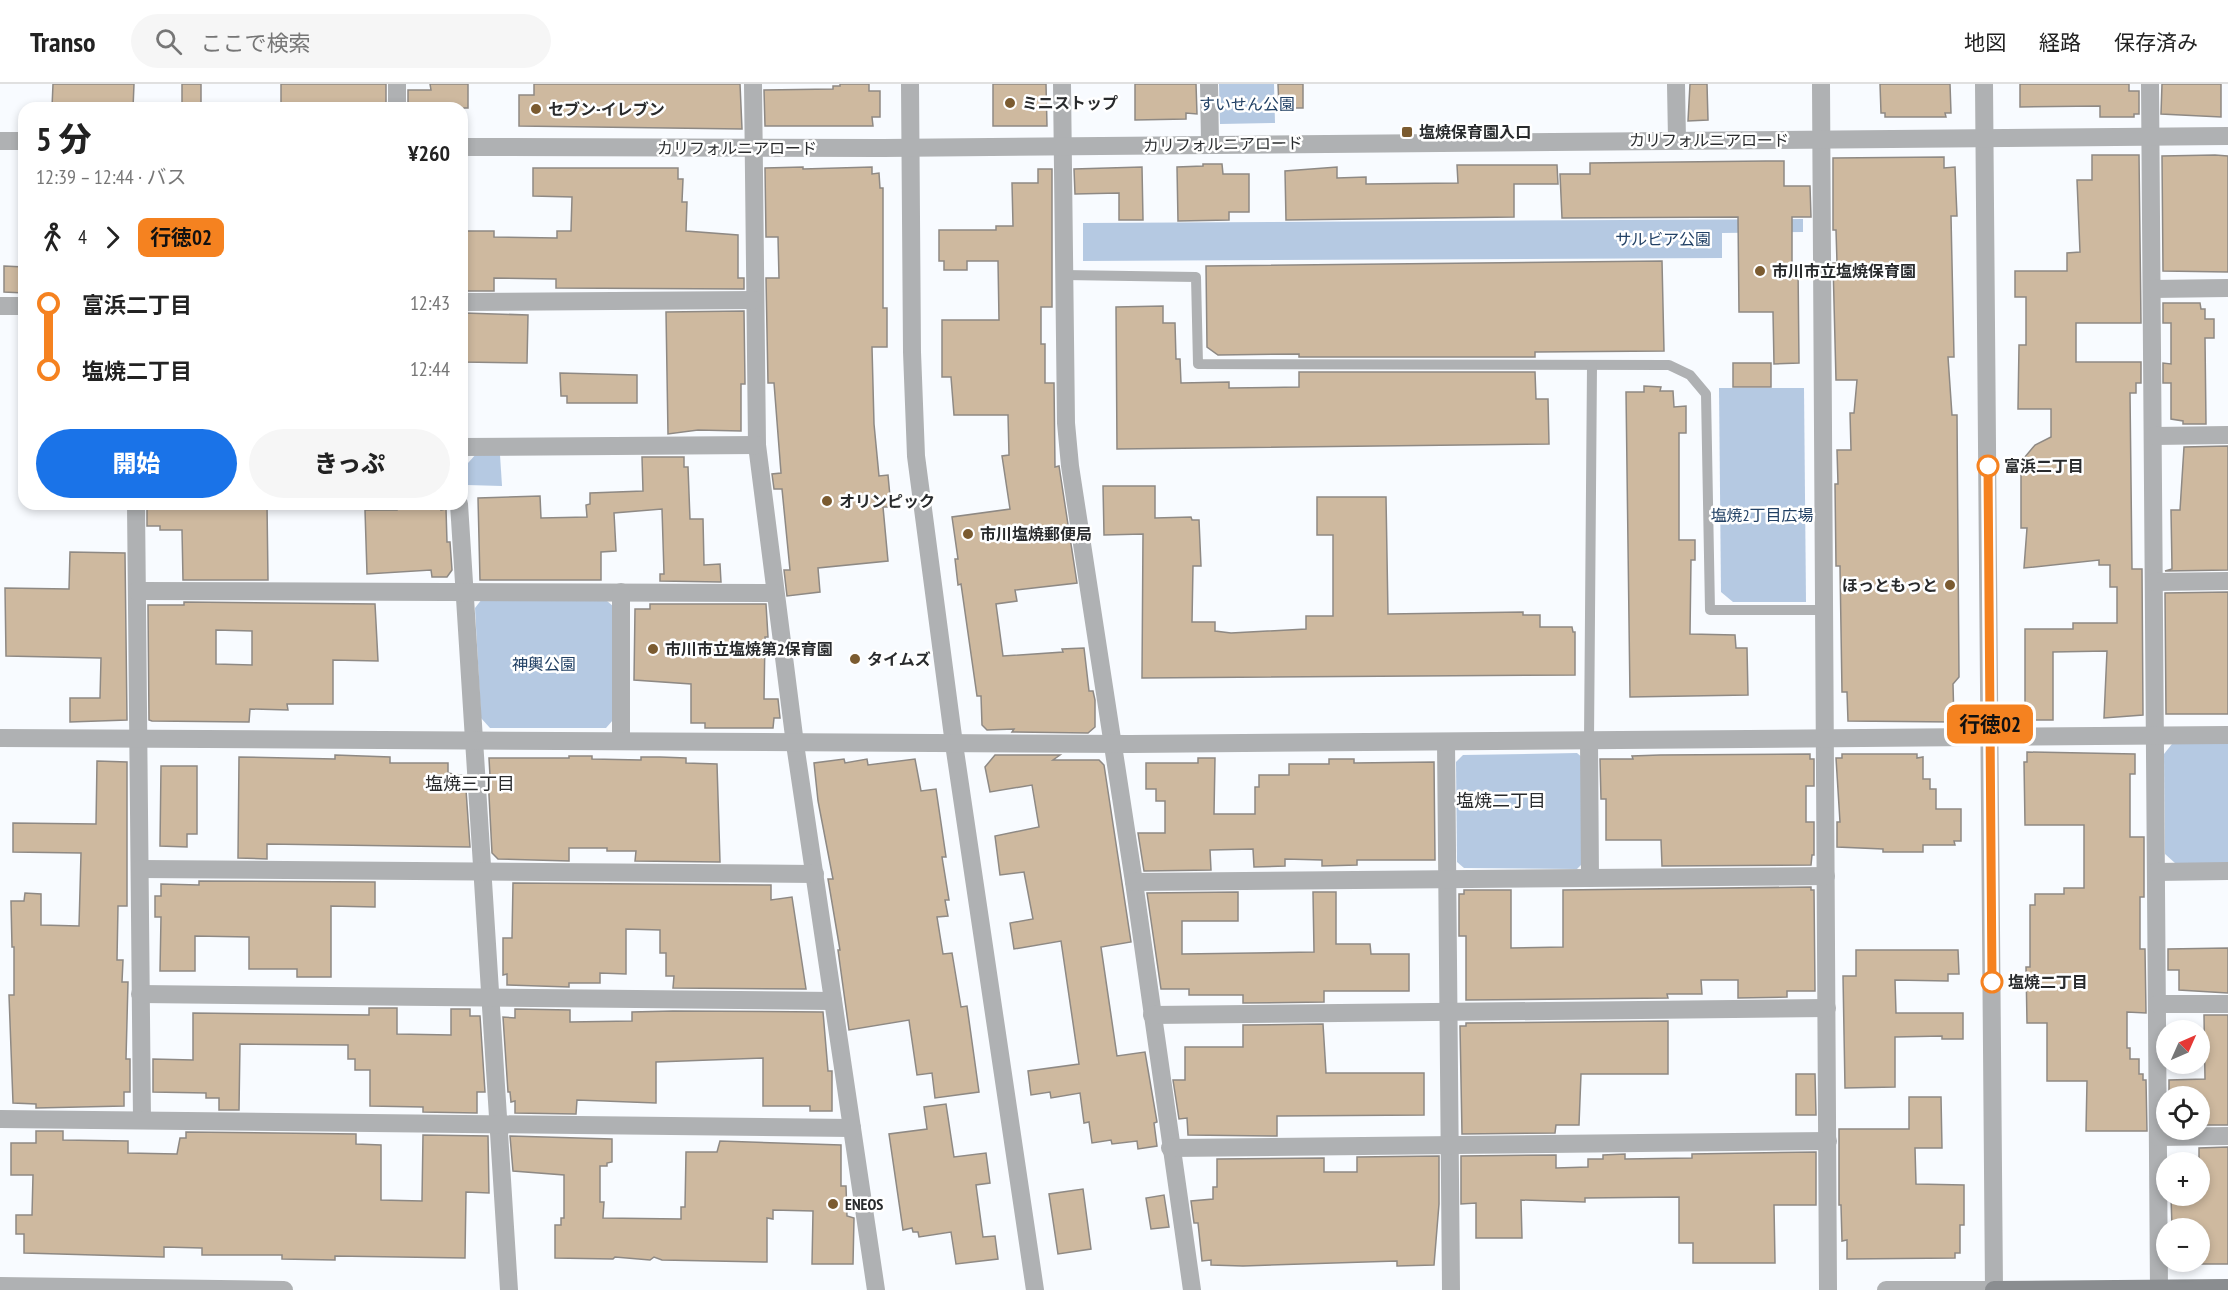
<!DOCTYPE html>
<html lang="ja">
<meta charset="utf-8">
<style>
:root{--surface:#fff;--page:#f6f6f6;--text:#222;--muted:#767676;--line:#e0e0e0;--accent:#1a73e8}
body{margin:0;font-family:"PT Sans Narrow","Noto Sans JP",sans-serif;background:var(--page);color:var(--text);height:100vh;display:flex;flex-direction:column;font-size:22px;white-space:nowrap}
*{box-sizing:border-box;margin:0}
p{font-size:20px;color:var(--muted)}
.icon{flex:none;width:33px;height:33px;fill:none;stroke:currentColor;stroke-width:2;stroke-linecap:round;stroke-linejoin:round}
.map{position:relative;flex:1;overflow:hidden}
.drawer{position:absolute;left:18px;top:18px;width:450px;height:408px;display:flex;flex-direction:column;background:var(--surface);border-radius:18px;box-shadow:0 3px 9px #0003}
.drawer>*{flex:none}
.badge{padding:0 12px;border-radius:9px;font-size:21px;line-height:39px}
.needle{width:39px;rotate:45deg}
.fabs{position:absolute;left:2156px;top:936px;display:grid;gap:12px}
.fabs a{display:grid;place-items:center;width:54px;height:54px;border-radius:50%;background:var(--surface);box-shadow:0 3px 9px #0003;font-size:30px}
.map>.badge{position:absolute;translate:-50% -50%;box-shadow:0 0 0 3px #fff}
.legs{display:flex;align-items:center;gap:9px;height:66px;padding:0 18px;font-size:20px}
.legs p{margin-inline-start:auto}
.summary{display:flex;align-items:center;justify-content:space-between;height:102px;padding:0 18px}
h1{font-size:33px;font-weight:800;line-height:45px}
.action{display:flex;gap:12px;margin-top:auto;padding:12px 18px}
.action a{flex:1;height:69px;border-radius:36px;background:var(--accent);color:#fff;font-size:24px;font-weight:800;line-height:69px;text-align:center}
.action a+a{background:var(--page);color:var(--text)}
ul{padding:0 18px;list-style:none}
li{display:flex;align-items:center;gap:21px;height:66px;font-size:22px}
li i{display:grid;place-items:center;width:9px;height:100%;margin:0 8px;background:currentColor}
li i::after{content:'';width:15px;height:15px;margin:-8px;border:4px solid;border-radius:50%;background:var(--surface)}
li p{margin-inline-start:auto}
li:first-child i{background:linear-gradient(#0000 50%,currentColor 0)}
li:last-child i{background:linear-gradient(currentColor 50%,#0000 0)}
header{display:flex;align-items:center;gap:36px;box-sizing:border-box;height:84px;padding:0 30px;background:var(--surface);border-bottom:2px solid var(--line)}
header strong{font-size:28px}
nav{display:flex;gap:33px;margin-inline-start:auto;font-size:21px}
.search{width:420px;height:54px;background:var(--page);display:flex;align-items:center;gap:15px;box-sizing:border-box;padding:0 21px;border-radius:33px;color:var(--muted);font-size:22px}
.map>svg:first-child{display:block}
.green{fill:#b5c9e2}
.building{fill:#ceb99f;stroke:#8e8984;stroke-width:1.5;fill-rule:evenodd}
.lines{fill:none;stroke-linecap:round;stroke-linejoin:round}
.service{stroke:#afb1b3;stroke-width:10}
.minor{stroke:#afb1b3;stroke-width:18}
.tertiary{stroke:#afb1b3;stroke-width:18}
.secondary{stroke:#8a8d90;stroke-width:18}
.line-1-casing{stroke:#fff;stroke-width:14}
.line-1{stroke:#f58220;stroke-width:9}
.poi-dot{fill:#7b5b30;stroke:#fff;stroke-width:2}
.stop-1-dot{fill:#fff;stroke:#f58220;stroke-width:3}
.labels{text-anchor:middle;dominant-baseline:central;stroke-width:5;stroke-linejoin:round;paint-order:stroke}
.poi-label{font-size:16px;font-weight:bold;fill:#292b2d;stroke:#fff;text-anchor:start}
.park-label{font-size:16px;fill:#224165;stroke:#fff}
.street-label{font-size:16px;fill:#292b2d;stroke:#fff}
.stop-label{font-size:16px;font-weight:bold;fill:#292b2d;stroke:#fff;text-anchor:start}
.neighbourhood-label{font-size:18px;fill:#292b2d;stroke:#fff}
</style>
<header>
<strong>Transo</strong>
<div class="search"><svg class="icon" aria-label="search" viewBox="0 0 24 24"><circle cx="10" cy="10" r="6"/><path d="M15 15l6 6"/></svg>ここで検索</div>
<nav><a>地図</a><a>経路</a><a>保存済み</a></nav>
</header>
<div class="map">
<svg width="2228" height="1206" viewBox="0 0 2228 1206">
<rect width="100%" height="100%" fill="#f8fbff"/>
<!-- green -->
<g class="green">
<path d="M1219 0H1274L1275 39 1220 40Z"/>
<path d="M1803 135V148L1722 149V174L1083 177V139Z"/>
<path d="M1719 304H1804L1806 518H1733L1721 508Z"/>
<path d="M477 369 500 371 502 402 467 401 468 379Z"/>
<path d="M482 515 607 517 614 523 613 636 606 644H490L481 634 475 524Z"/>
<path d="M2228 659V779H2175L2165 770 2164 670 2172 660Z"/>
<path d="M1577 669 1584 675V778L1577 785 1464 784 1457 778 1456 678 1463 671Z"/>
</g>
<!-- building -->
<g class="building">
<path d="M53 0H134L133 24 52 23Z"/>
<rect x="182" y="0" width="19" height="24"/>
<rect x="281" y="0" width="105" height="24"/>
<path d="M430 0H468V24H408V6H431Z"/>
<path d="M534 0H740L742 45 519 42V11H534Z"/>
<path d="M840 0H869V7H880V33H872L873 42H765L764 6 833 5V2H840Z"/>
<path d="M993 0H1046L1047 42H993Z"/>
<path d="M1135 0H1196L1197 30 1186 29V35L1135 36Z"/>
<path d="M1278 0H1303V24H1279Z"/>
<path d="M1690 0H1707L1708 36 1688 37Z"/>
<path d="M1880 0H1950L1951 29H1945L1946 33H1885V29H1881Z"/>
<path d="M2020 0H2129V7H2139V30H2134V33H2100V22L2020 23Z"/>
<path d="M2162 0H2221V33L2161 30Z"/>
<path d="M2092 71H2139L2141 239H2076V278H2141V299H2136V309H2130L2132 485H2142L2143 631 2104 634 2107 567 2053 568V636H2025V545H2073V539H2117V503H2110V481H2099V476L2024 484 2027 444H2021V384L2015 385 2035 361 2051 353V325H2018L2019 261H2026V213H2015V187H2067V169L2080 168 2077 96H2092Z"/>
<path d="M2215 71 2228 72V188L2163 187 2162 72Z"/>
<path d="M1944 73V84L1955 83 1956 109 1957 132H1951L1954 273H1948L1952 331H1957L1959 593 1953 600 1954 638 1848 637 1847 608H1842L1840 482H1836L1835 400H1838L1837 366H1851L1850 329H1854L1857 296H1836L1833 179H1837L1836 146H1833V74Z"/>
<path d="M1766 77H1784V102H1810L1811 133H1792V182H1798L1799 279 1774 280 1773 228H1739L1738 133 1562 134 1560 90H1590V79Z"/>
<path d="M1203 80H1222L1223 90H1249V128H1229V136L1178 137 1177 83 1203 82Z"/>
<path d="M1457 81H1557L1558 100H1514V133L1286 136 1285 87 1337 83V94L1366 93V100L1458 99Z"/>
<path d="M803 83V85L872 83V90L879 89 880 104H883V224H887V263H872L874 340 879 392 888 391 891 423H883L888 477 818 484 820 508 787 512 784 486H790L782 405H774L772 390 781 389 774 299H768L766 194H779L778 153H766L765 84Z"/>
<path d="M1142 83 1143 136H1119V109L1075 110 1074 85Z"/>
<path d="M533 84H678V95H683L682 118H687L686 147 738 151V194H744V205L556 204V195L494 194V207H464V147H494V153L557 154V147H571L572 113 533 112Z"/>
<path d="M1038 85H1052V223H1041V260H1045V299H1054L1055 383 1059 382 1077 499 1015 506 1017 517 996 520 1003 572 1063 568 1062 565 1084 564 1089 607H1093L1095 616V643L1088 649 1012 648 1014 645 987 646 982 641 981 612H977L961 500 958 501 955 475H958L952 433 1010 425 1002 372 1009 371 1008 331H954L951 293H942V236H999L998 177H967V186H944V177H939V146H996V142H1013L1012 99H1038Z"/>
<path d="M1662 177 1664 267 1535 268V273H1299V270L1218 271 1207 263 1206 182Z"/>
<path d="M4 182 24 183V209L4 208Z"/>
<path d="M2163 219H2200L2201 225H2205V235H2214V254H2205L2206 340H2183V337L2171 335V299H2163V279L2171 280V239H2163Z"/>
<path d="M1163 222V239H1175L1176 275H1180L1181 299 1229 298V304L1299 303V288H1535L1536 315H1548L1549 360 1117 365 1116 223Z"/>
<path d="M744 227 745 300H741V347L698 346 668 350 666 228Z"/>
<path d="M464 229 528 231 527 279 463 278Z"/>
<rect x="1733" y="279" width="38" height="24"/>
<path d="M560 289 637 291V319H567V312H561Z"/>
<path d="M1644 302 1661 303 1660 307H1673L1674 323 1686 322V349H1679V456H1695V476H1691L1690 550 1735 551 1736 564H1747L1748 611 1630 613 1626 308H1644Z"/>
<path d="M2228 362V486L2165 487 2172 485 2171 426H2180L2184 363Z"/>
<path d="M642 373H684V383H688L690 435H703L704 481 720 480 721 498 660 497V490H664L662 425 614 429 616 467 601 468V496H480L478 414 540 412 541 434 587 433 586 421 590 420V409L643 407Z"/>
<path d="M1103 402H1155V434L1191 433 1192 436H1199L1201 482H1193L1192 538H1215V547L1231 549 1306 545V532H1333V451H1317V413H1386L1388 530 1523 528V531H1540V543H1572L1573 548H1575V591L1142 594 1143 450 1104 451Z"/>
<path d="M147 420H267L268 496H183L182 446H160V442H147Z"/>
<path d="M440 420 441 426 446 425 447 458H450L452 486 447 493H432L431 486 367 490 365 426H397V421Z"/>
<path d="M70 468 125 469 127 636 70 638V614H100L101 574 6 572 5 504 69 505Z"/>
<path d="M2228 508V630H2166L2165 509Z"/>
<path d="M184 518 375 520 378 577 333 576V620H287L288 626 250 625 249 638 152 637 149 636 148 521H184ZM216 546 252 547V581L216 580Z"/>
<path d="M650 520H766L768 553H765L764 615H778L780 634H774L773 644H705V639H691V600L634 596 635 525H650Z"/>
<path d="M2027 668 2135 670V690H2130V753H2144V813H2140V865H2145L2146 929 2127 928V964H2130V975H2139V990H2143V996H2146L2147 1047H2086L2087 997H2047V939H2027L2026 883H2030V821H2035V810H2064V804H2084V741H2025L2024 678H2027Z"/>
<path d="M1810 670V675H1814V702H1806V738H1814V771H1812L1811 781 1662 782 1661 756H1606V715H1601L1600 675H1633L1632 672 1660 671Z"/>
<path d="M1842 670H1917V674L1923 673V695H1930V705H1936V725H1961V757H1954L1955 761H1923V768H1883V765L1837 763V738H1840L1836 674H1842Z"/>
<path d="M335 671 390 673V679H448V689L465 692 470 763 267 760V775L238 774 239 673 335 675Z"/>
<path d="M995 671H1060L1053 676H1099L1104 681 1131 858 1101 863 1117 972 1145 968 1157 1038 1154 1039 1157 1062 1138 1065 1137 1057 1112 1060 1111 1056 1092 1059 1089 1038 1084 1039 1080 1009 1051 1014 1050 1008 1031 1011 1028 987 1079 980 1061 857 1014 865 1010 839 1033 835 1024 788 1000 791 995 752 1039 743 1032 701 990 708 985 683Z"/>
<path d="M569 672H592V675L641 676V673H660L686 674V679L717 680 720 778 635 777 636 767H607V764H569V777L498 775 492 769 488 692H490L489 674H569Z"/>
<path d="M1198 674H1215L1214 730H1255V703H1259V691H1289V680H1329V675H1354V679L1434 678 1435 776H1357V781L1322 782V776L1285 775V782L1254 783 1253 765 1210 766 1211 786 1144 787 1138 749H1165V717H1156V705H1146V679H1198Z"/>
<path d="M844 675 845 679 867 675 868 681 915 675 921 707 936 705 946 773H942L949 816H945L948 832 937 833 943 870 952 869 961 923 967 922 979 1008 935 1014 932 989 917 991 909 936 849 946 838 866H840L828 795H833L818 717 814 679Z"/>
<path d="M97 677 127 678V822H118L117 876H123L122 898H128L126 975H130V1008H124V1022L36 1024V1020L13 1019 9 911H14V863H12L11 817H24L25 809 41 810V841L79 842 81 769 13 768V739L96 740Z"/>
<path d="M161 682H197V750H187V763L160 762Z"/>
<path d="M199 797 375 798V823L331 822V893H297V885H249V853L195 852V887H160L161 833H155V812H161V800L199 801Z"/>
<path d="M513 799 771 801V816L792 813 806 905 673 904 674 892H666V869H660V846L626 845V890L600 889V899H569V903L507 901V890L503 891V854H512Z"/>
<path d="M1811 803V806H1814L1815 907H1787V913L1738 914V896H1701L1702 910H1667L1668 914 1466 916V852H1459V810H1464V806H1511V864L1563 863V806Z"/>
<path d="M1238 808V837H1182V870L1314 868 1313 808H1336V860H1370L1371 870H1409V907H1324V918L1243 919V911H1189V905H1161L1147 809Z"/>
<path d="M2228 864V909L2179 906V886H2168V865Z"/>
<path d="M1856 866H1958L1959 890H1948V897L1895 896 1896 929H1963V955H1942V952L1895 953V1003L1845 1004 1843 892H1856Z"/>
<path d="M369 924H397V950L451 951V925H470V932H480L485 1008H477V1029L423 1028V1023L370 1022V986H355V975H348V961L240 960 239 1026H219V1014H206V1009L153 1008V975L193 976V929L369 931Z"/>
<path d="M515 925 570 926V938L632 937V928L673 927 823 928 828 987H832V1027H810V1022H763V974L656 978V1019L577 1016 576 1030 515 1029V1017L511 1018 510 1008H508L503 933 515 934Z"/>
<path d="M2204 931H2228V1041H2199V1012H2169V996L2205 995Z"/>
<path d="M1668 937V990H1581L1579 1041H1556L1555 1049 1462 1050 1460 942H1466V939Z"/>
<path d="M1323 940 1326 989H1424V1031L1277 1032V1052L1188 1051 1187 1034 1179 1035 1173 996H1185V963H1243V941Z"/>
<path d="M1796 990H1815L1816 1031H1796Z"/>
<path d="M1909 1013H1941L1942 1064H1915L1916 1100 1964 1101V1141H1960V1169H1955V1174L1847 1175V1156L1842 1157 1841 1121H1839V1045H1909Z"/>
<path d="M946 1020 954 1073 986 1069 990 1099 976 1101 983 1153 995 1152 998 1175 956 1180 951 1148 919 1153 918 1148H913L912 1144 903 1146 889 1050 927 1045 924 1023Z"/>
<path d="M36 1047H63V1056L128 1057V1069L177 1070 180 1054H186V1048L356 1050V1060L381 1061V1116L422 1117 423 1051 488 1052 489 1109 466 1108 465 1174 335 1172V1176L282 1175V1171H202V1164L164 1163V1173L24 1169V1150H16V1131H32L33 1091H11V1059H36Z"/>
<path d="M510 1052 612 1055V1078L607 1079V1082H600V1118H604L603 1134 681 1135V1123H685L686 1068H717L720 1057 841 1061V1102H846L847 1132 854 1134 853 1180H812L813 1127 773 1126V1135L767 1134V1178L662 1176 654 1173 650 1176 615 1173 613 1175 555 1174V1141H561V1134H564V1091L513 1087Z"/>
<path d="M2228 1063V1180H2199V1144H2172L2171 1112H2199V1064Z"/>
<path d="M1816 1068V1121H1774L1775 1179H1693V1159H1679V1113L1585 1114V1118L1521 1116 1522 1154H1476V1119L1461 1120V1072L1556 1071V1084L1588 1083V1075H1603V1071L1625 1070V1075L1692 1074V1070Z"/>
<path d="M1439 1072V1120L1434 1181 1397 1182V1177L1243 1182 1211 1181V1176L1202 1177 1198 1139H1194L1191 1117 1213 1115V1103H1217V1075L1324 1074V1088H1357V1073Z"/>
<path d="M1083 1105 1091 1165 1058 1170 1049 1110Z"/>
<path d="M1164 1111 1169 1143 1151 1145 1146 1114Z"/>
</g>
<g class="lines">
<!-- service -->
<g class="service">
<path d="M1064 191 1196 193 1198 280 1669 281 1690 291 1706 310 1710 526H1825"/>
<path d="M1589 656 1592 281"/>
</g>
<!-- minor -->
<g class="minor">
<path d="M397 0V24"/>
<path d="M753 0 757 361 795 660 876 1206"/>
<path d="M1062 0 1066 339 1070 382 1134 798 1192 1206"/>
<path d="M1209 0 1210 59"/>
<path d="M1676 0 1677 56"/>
<path d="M1821 0 1828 1206"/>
<path d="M2150 0 2159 1206"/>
<path d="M2152 205 2228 204"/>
<path d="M462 218 754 216"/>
<path d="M0 222H24"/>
<path d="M2154 352 2228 351"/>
<path d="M462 363 757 361"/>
<path d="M136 420 142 1036"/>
<path d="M459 420 509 1206"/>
<path d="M2155 498 2228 497"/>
<path d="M137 507 774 509"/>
<path d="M621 508V657"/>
<path d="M1589 656 1590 794"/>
<path d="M1446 658 1451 1206"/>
<path d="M140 785 815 790"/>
<path d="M2156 788 2228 787"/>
<path d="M1134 798 1826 792"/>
<path d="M140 910 833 917"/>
<path d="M2157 920H2228"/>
<path d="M1152 931 1827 924"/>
<path d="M0 1035 852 1044"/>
<path d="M2158 1053 2228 1052"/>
<path d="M1170 1064 1828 1057"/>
</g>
<!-- tertiary -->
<g class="tertiary">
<path d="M910 0 912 268 916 372 954 660 1035 1206"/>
<path d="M1984 0 1994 1206"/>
<path d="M0 57H24"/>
<path d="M462 63 883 64 2228 52"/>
<path d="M0 654 1130 660 2228 651"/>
<path d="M0 1202 284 1206"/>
<path d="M1886 1206H1994"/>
</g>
<!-- secondary -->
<path class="secondary" d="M1994 1206 2228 1204"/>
</g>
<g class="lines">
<defs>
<path id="line-1" d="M1988 382 1992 898"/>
</defs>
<!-- line-1 casing -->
<use href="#line-1" class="line-1-casing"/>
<!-- line-1 -->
<use href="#line-1" class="line-1"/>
</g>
<!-- markers -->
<g class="poi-dot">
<circle cx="1010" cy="19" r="6"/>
<circle cx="536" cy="25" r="6"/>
<rect x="1401" y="42" width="12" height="12" rx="3"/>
<circle cx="1760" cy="187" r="6"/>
<circle cx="827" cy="417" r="6"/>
<circle cx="968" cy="450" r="6"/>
<circle cx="1950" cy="501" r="6"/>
<circle cx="653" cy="565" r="6"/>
<circle cx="855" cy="575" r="6"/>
<circle cx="833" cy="1120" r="6"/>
</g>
<g class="stop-1-dot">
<circle cx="1988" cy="382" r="10"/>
<circle cx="1992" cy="898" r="10"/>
</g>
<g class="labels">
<!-- poi labels -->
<g class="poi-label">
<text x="1022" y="19">ミニストップ</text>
<text x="548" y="25">セブン-イレブン</text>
<text x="1419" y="48">塩焼保育園入口</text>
<text x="1772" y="187">市川市立塩焼保育園</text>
<text x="839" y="417">オリンピック</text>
<text x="980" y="450">市川塩焼郵便局</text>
<text x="1938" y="501" text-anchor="end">ほっともっと</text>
<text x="665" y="565">市川市立塩焼第2保育園</text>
<text x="867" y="575">タイムズ</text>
<text x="845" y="1120">ENEOS</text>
</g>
<!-- park labels -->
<g class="park-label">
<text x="1247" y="20">すいせん公園</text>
<text x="1663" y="155">サルビア公園</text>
<text x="1762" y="431">塩焼2丁目広場</text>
<text x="544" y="580">神輿公園</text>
</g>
<!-- street labels -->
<g class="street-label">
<text x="1709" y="56">カリフォルニアロード</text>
<text transform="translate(1223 60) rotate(-1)">カリフォルニアロード</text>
<text x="737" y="64">カリフォルニアロード</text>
</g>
<!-- stop labels -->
<g class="stop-label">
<text x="2004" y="382">富浜二丁目</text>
<text x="2008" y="898">塩焼二丁目</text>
</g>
<!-- neighbourhood labels -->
<g class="neighbourhood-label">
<text x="470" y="699">塩焼三丁目</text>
<text x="1501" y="716">塩焼二丁目</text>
</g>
</g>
</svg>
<div class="fabs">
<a><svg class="needle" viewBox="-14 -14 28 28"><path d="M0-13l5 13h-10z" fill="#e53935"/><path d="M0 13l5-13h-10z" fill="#767676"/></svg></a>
<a><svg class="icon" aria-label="locate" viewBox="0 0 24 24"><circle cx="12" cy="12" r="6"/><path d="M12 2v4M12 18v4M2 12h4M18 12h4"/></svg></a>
<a>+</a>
<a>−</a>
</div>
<b class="badge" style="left:1990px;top:640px;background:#f58220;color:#111">行徳02</b>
<section class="drawer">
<div class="summary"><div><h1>5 分</h1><p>12:39 – 12:44 · バス</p></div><b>¥260</b></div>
<div class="legs"><svg class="icon" aria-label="walk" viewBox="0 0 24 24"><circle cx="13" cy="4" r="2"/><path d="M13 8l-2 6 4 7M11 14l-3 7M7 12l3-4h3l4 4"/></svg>4<svg class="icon" aria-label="forward" viewBox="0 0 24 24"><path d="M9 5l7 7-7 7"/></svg><b class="badge" style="background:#f58220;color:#111">行徳02</b></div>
<ul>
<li><i style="color:#f58220"></i><b>富浜二丁目</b><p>12:43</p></li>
<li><i style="color:#f58220"></i><b>塩焼二丁目</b><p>12:44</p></li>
</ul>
<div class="action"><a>開始</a><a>きっぷ</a></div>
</section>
</div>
